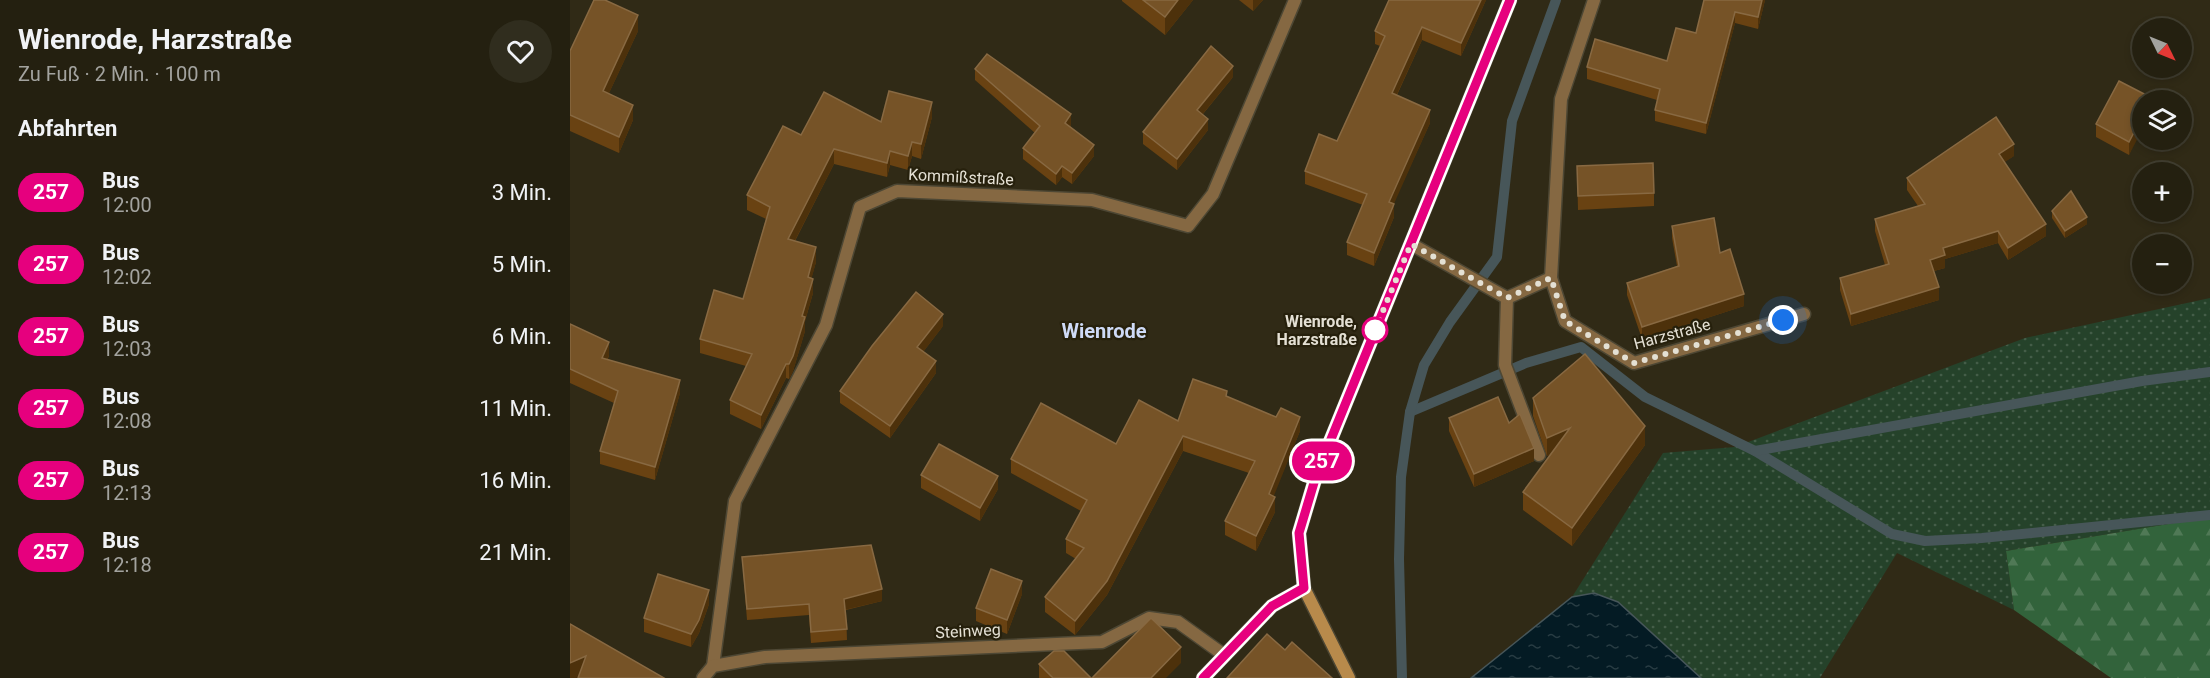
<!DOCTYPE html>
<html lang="de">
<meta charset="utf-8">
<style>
:root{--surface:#242010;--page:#302d1e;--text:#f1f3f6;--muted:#a3a39f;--line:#413e30}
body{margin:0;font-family:Roboto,sans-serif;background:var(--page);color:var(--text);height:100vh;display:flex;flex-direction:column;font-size:22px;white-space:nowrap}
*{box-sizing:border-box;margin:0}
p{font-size:20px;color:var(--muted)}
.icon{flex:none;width:33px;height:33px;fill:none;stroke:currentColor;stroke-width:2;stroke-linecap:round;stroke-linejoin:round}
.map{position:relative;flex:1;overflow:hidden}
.sheet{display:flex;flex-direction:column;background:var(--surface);width:570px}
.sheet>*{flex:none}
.badge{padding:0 12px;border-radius:20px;font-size:21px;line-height:39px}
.needle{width:39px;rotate:133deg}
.fabs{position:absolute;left:1562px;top:18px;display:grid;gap:12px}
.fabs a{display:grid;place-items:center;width:60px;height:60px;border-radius:50%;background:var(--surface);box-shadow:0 3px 9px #0003,0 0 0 2px var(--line);font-size:30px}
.you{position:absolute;width:30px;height:30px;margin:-15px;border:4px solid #fff;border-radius:50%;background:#1a73e8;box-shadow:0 0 0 9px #1a73e833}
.map>.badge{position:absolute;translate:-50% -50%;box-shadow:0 0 0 3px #fff}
h2{padding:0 18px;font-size:22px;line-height:54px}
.round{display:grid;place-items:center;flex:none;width:63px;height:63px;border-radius:32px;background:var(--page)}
.summary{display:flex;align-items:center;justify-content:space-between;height:102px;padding:0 18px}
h1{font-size:28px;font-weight:700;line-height:45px}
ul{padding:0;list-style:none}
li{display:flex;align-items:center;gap:18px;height:72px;padding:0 18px}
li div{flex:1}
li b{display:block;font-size:22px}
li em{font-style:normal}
li .badge{min-width:66px;font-weight:700;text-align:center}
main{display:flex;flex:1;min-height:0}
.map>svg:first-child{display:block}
.grass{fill:url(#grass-dots)}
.forest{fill:url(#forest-firs)}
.water{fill:url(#water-ripples);stroke:#475659;stroke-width:1.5}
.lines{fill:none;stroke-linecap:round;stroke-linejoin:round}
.stream{stroke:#475659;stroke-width:10}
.service-casing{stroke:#4d4734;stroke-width:15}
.minor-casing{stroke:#4d4734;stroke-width:15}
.tertiary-casing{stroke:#4d4734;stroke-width:15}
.secondary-casing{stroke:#4d4734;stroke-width:15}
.service{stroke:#856842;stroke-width:12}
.minor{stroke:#856842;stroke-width:12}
.tertiary{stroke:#856842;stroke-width:12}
.secondary{stroke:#b88a4b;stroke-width:12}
.wall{fill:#694212}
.shaded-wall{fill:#4d310b}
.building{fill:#765327;stroke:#886942;stroke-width:1.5}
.line-casing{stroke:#fff;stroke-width:14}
.line{stroke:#e6007e;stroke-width:9}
.walk{stroke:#e4e0d4;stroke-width:6;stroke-dasharray:0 10.8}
.stop-dot{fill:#fff;stroke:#e6007e;stroke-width:3}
.labels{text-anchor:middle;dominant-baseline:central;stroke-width:4.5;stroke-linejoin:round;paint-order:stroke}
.street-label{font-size:16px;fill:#e4e0d4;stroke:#26200c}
.stop-label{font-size:16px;font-weight:bold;fill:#e4e0d4;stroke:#26200c;text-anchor:end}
.quarter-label{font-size:20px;font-weight:bold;fill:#cedaf6;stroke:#26200c}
</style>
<main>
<section class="sheet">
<div class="summary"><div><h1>Wienrode, Harzstraße</h1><p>Zu Fuß · 2 Min. · 100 m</p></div><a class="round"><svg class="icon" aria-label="heart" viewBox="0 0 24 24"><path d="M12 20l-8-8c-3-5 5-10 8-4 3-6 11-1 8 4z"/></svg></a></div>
<h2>Abfahrten</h2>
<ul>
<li><span class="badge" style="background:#e6007e;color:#fff">257</span><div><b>Bus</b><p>12:00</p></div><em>3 Min.</em></li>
<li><span class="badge" style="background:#e6007e;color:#fff">257</span><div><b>Bus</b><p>12:02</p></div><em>5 Min.</em></li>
<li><span class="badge" style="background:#e6007e;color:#fff">257</span><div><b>Bus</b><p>12:03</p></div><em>6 Min.</em></li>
<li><span class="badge" style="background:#e6007e;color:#fff">257</span><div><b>Bus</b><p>12:08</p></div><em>11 Min.</em></li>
<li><span class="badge" style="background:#e6007e;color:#fff">257</span><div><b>Bus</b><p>12:13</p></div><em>16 Min.</em></li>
<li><span class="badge" style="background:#e6007e;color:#fff">257</span><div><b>Bus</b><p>12:18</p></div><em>21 Min.</em></li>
</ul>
</section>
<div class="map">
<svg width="1640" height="678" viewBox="0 0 1640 678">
<defs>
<pattern id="grass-dots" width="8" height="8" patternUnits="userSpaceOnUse" patternTransform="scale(1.5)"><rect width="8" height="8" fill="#25422a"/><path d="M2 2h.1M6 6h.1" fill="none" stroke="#445d48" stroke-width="1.8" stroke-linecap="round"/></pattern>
<pattern id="forest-firs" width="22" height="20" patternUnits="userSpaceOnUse" patternTransform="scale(1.5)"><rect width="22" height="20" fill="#32633b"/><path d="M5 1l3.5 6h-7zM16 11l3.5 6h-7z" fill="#507956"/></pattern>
<pattern id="water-ripples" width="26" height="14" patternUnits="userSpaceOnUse" patternTransform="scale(1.5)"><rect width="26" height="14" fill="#041b24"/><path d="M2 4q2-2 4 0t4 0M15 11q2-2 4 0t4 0" fill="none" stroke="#283c43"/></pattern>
</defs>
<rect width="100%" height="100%" fill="#302a16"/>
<!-- grass -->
<path class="grass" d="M1640 298V517L1436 551 1444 610 1327 553 1250 678H1131L1048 602 1024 593 1002 597 1093 453 1165 447 1455 338Z"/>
<!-- forest -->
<path class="forest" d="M1640 517V678H1541L1444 610 1436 551Z"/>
<!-- water -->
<path class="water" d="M1024 593 1048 602 1131 678H901L1002 597Z"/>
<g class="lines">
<!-- stream -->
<g class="stream">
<path d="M840 412 956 363 1011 347 1075 397 1185 451 1322 534 1355 541 1412 538 1640 515"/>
<path d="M1185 451 1572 381 1640 372"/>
<path d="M832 678 829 559 831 477 840 412 854 365 880 322 927 257 942 121 986 0"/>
</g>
<defs>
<path id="service" d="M937 298 935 365 969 455"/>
<g id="minor">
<path d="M1024 0 991 99 981 278 995 321 1064 363 1234 314"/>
<path d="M841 244 937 298 981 278"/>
<path d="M143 666 165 501 256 325 290 207 327 191 522 200 618 226 643 194 725 0"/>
<path d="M133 678 143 666 195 657 532 642 579 618 608 622 654 655"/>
</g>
<path id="tertiary" d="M633 678 702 606 734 588"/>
<path id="secondary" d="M779 678 734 588 729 533 746 476 940 0"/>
</defs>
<!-- service casing -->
<use href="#service" class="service-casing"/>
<!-- minor casing -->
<use href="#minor" class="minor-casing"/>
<!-- tertiary casing -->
<use href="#tertiary" class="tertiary-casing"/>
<!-- secondary casing -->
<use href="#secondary" class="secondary-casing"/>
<!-- service -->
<use href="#service" class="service"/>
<!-- minor -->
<use href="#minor" class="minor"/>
<!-- tertiary -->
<use href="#tertiary" class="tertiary"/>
<!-- secondary -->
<use href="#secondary" class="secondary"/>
</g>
<!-- wall -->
<g class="wall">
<path d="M552 0H623L595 35 552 1Z"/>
<path d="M669 0H693L683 11Z"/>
<path d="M916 0 891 56 852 40 827 95 860 123 823 204 824 217 804 266 777 255V242L793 205 735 184V171L767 141 810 46 805 44V31Z"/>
<path d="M1134 0H1195L1188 29 1165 23 1136 134 1085 121V110L1087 100 1017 79V67L1097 61 1126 33Z"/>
<path d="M68 31 39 93 63 120 49 153 0 131V51Z"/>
<path d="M405 69 501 125 500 126 524 156 502 184 492 177 486 185 453 159V148L465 133 405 80Z"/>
<path d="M663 77 633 114 638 130 607 170 573 144V132Z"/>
<path d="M1582 100 1559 155 1526 137V124Z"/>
<path d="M362 117 351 159 342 156 338 170 320 165 317 177 264 164 225 241 246 262 241 279 243 293 235 321V331L223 371 219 379 216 378 191 429 160 414V400L176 366 130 353V339L173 299 196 219 177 210V195L231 135 311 122Z"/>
<path d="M1444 156 1434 162 1476 236 1438 260 1428 243 1375 259V268L1364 271 1369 300 1281 326 1270 290V278L1315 265 1305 231V219L1348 206 1337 190V178Z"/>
<path d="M1007 166 1084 193V206L1008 210Z"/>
<path d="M1482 211 1517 224 1495 238 1482 218Z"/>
<path d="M1102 226 1150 253 1174 306 1072 339 1057 295V283L1107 266 1102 238Z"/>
<path d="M0 324 39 355 38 359 110 393 85 480 30 464V451L44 403 0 383Z"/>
<path d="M373 326 353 352 366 373 320 438 270 403V391Z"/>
<path d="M657 396 730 431 703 496 705 512 686 551 655 535V521L679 473 613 451 537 595 505 635 475 612V597L506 559 496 553V539L511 511 441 473V459L546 444 608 421Z"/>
<path d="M963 398 1075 445 1002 546 953 510V492L981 454 977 456 963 416Z"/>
<path d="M879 418 964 461 904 487 879 431Z"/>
<path d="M351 475 428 489 410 521 351 488Z"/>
<path d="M172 557 312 601 276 610 277 640 241 643 239 615 177 620Z"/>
<path d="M452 594 437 634 406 621V608Z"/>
<path d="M139 604 129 633 121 647 74 632V618Z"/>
<path d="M469 664 521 678H469Z"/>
</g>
<!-- shaded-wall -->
<g class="shaded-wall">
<path d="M608 0H623L595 35V17Z"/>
<path d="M683 0H693L683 11Z"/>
<path d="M911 0H916L891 56V43Z"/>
<path d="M1192 0H1195L1188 29V17Z"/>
<path d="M1165 12V23L1136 134V123Z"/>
<path d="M68 15V31L33 106V91Z"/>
<path d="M852 27V40L822 105V93Z"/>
<path d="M663 66V77L627 121V110Z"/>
<path d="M362 102V117L351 159V144Z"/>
<path d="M63 105V120L49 153V137Z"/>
<path d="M860 110V123L819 215V202Z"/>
<path d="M501 114V125L495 133V123Z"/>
<path d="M1572 117V130L1559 155V142Z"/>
<path d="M638 119V130L607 170V159Z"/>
<path d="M342 142V156L338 170V156Z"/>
<path d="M1444 144V156L1429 166V154Z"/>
<path d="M524 145V156L502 184V173Z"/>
<path d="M264 149V164L218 254V239Z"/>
<path d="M320 151V165L317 177V163Z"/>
<path d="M492 166V177L486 185V174Z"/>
<path d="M824 204V217L804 266V253Z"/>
<path d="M1517 217V224L1495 238V231Z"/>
<path d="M1476 224V236L1438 260V248Z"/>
<path d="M1428 231V243L1375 259V268L1360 272V260L1373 248Z"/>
<path d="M246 247V262L238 292V277Z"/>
<path d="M243 279V293L235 321V331L223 371 219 379V364Z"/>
<path d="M1369 287V300L1281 326V314Z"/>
<path d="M1174 294V306L1072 339V327Z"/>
<path d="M373 314V326L347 360V347Z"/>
<path d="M39 342V355L32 371V358Z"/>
<path d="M366 361V373L320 438V426Z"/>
<path d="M216 364V378L191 429V415Z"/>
<path d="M110 380V393L85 480V467Z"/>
<path d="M730 417V431L699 508V494Z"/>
<path d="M1075 426V445L1002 546V528Z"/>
<path d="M1000 428V446L977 456V438Z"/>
<path d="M613 436V451L537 595 505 635V621Z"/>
<path d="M964 448V461L904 487V474Z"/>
<path d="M428 476V489L410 521V508Z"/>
<path d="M705 497V512L686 551V536Z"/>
<path d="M452 581V594L437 634V620Z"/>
<path d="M312 589V601L274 610V599Z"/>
<path d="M139 590V604L129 633 121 647V634Z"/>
<path d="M611 647V663L596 678H581Z"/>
<path d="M16 656V674L6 678H0V663Z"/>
</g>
<!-- building -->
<g class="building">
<path d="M24 0H35L68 15 33 91 63 105 49 137 0 115V51Z"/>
<path d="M573 0H608L595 17Z"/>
<path d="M819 0H911L891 43 852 27 822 93 860 110 819 202 824 204 804 253 777 242 797 194 735 171 749 134 767 141 815 36 805 31Z"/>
<path d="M1134 0H1192L1188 17 1165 12 1136 123 1085 110 1090 89 1017 67 1025 39 1097 61 1106 28 1126 33Z"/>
<path d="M641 46 663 66 627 110 638 119 607 159 573 132Z"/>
<path d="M417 54 501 114 495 123 524 145 502 173 492 166 486 174 453 148 470 126 405 69Z"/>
<path d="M1549 81 1582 98 1580 100H1572V117L1559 142 1526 124Z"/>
<path d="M319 91 362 102 351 144 342 142 338 156 320 151 317 163 264 149 218 239 246 247 238 277 243 279 232 316 235 317 223 356 219 364H216L191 415 160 400 182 354 130 339 144 290 173 299 200 207 177 195 213 126 231 135 254 92 311 122Z"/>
<path d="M1426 117 1444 144 1429 154 1476 224 1438 248 1428 231 1373 248 1375 255 1360 260 1369 287 1281 314 1270 278 1319 264 1305 219 1355 204 1337 178Z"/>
<path d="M1083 163 1084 193 1008 196 1007 166Z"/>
<path d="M1501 191 1517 217 1495 231 1482 211Z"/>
<path d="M1144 218 1150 253 1160 249 1174 294 1072 327 1057 283 1109 266 1102 226Z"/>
<path d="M346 292 373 314 347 347 366 361 320 426 270 391 302 346Z"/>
<path d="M0 324 39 342 32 358 110 380 85 467 30 451 48 391 0 369Z"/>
<path d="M1015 354 1075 426 1002 528 953 492 1000 428 977 438 963 398Z"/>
<path d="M623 379 657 391 656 396 706 417 711 408 730 417 699 494 705 497 686 536 655 521 685 461 613 436 537 581 505 621 475 597 514 548 496 539 517 500 441 459 471 403 546 444 569 400 608 421Z"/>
<path d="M928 397 939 423 950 414 964 448 904 474 879 418Z"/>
<path d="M369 444 428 476 410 508 351 475Z"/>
<path d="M301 545 312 589 274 599 277 629 241 632 239 604 177 609 172 557Z"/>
<path d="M421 569 452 581 437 620 406 608Z"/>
<path d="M88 574 139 590 129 620 121 634 74 618Z"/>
<path d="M581 618 611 647 581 678H522Z"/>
<path d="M0 624 94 678H8L16 656 0 663Z"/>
<path d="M697 634 715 650 722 642 762 678H657Z"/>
<path d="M484 651H494L521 678H483L469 664Z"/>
</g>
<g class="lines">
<defs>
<path id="line" d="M633 678 702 606 734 588 729 533 746 476 940 0"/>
</defs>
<!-- line casing -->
<use href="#line" class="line-casing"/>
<!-- line -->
<use href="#line" class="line"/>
<!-- walk -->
<path class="walk" d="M805 330 841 244 937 298 981 278 995 321 1064 363 1213 320"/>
</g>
<!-- markers -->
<circle class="stop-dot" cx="805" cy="330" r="12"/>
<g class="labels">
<!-- street labels -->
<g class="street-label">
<text transform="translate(391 177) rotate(3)">Kommißstraße</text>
<text transform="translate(1102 334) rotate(-15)">Harzstraße</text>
<text transform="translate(398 631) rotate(-3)">Steinweg</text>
</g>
<!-- stop labels -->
<g class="stop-label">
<text x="787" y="321">Wienrode,<tspan x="787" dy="18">Harzstraße</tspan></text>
</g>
<!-- quarter labels -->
<g class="quarter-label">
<text x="534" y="331">Wienrode</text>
</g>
</g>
</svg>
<div class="fabs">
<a><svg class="needle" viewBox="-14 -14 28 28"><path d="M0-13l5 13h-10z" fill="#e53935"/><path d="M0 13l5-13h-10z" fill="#a3a39f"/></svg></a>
<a><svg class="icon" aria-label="layers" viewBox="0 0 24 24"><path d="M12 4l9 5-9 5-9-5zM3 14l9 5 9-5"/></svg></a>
<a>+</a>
<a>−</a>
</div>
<div class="you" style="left:1213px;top:320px"></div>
<b class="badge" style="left:752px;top:461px;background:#e6007e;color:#fff">257</b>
</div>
</main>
